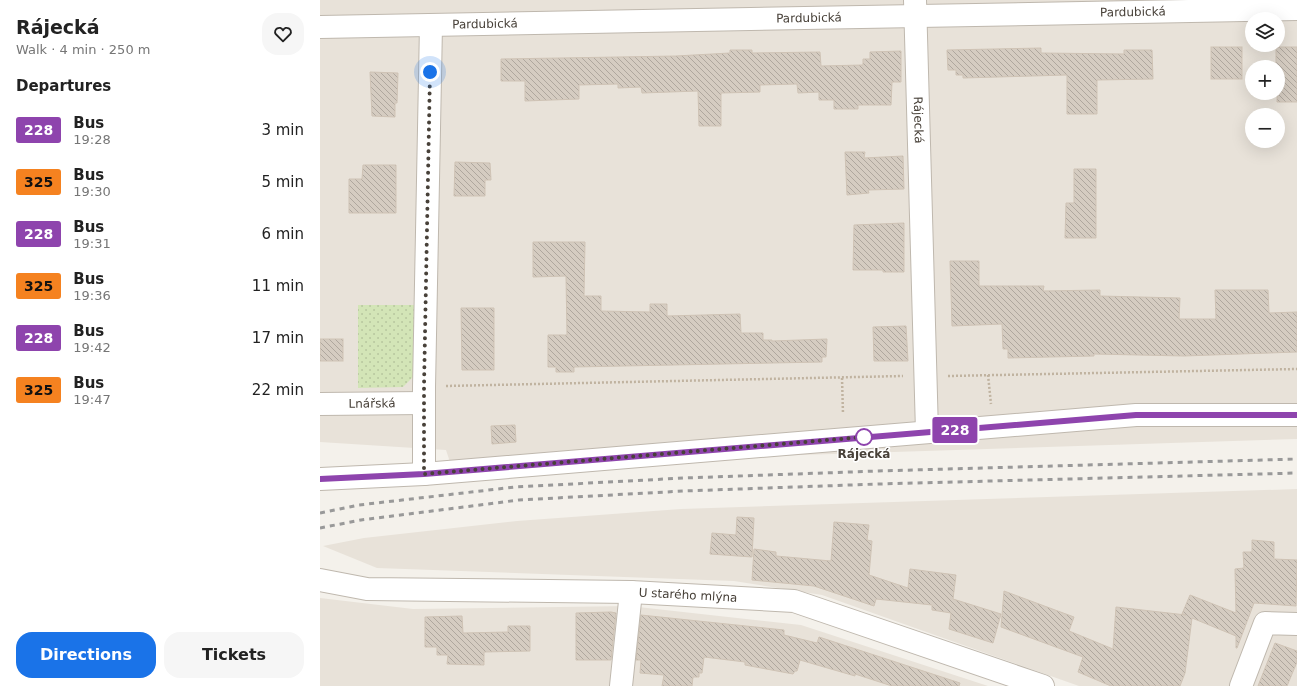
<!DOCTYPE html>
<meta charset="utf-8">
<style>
:root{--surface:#fff;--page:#f6f6f6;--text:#222;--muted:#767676;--accent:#1a73e8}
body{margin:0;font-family:"DejaVu Sans",sans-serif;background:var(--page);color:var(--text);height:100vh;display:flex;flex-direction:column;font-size:15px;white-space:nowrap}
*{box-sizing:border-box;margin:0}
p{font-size:13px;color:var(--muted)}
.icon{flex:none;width:22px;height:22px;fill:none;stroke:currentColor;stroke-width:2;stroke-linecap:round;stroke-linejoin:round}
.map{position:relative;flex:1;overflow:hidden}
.panel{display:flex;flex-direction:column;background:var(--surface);width:320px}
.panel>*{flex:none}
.badge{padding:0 8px;border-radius:3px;font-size:14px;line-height:26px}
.buttons{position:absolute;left:925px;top:12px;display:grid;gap:8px}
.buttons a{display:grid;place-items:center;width:40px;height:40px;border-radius:50%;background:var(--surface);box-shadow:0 4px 16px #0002;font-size:20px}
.you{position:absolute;width:20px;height:20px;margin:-10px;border:3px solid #fff;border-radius:50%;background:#1a73e8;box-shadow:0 0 0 6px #1a73e833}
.map>.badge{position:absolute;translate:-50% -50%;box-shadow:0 0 0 2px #fff}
h2{padding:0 16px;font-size:15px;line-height:36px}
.round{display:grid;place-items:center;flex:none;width:42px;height:42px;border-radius:16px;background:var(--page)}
.overview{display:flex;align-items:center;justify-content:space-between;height:68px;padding:0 16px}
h1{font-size:19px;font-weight:600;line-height:30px}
.button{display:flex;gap:8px;margin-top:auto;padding:8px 16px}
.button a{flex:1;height:46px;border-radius:16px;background:var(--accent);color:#fff;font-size:16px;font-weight:600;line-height:46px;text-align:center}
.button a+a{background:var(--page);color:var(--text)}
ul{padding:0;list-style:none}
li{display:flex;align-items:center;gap:12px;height:52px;padding:0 16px}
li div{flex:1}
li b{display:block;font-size:15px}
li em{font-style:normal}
li .badge{min-width:44px;font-weight:700;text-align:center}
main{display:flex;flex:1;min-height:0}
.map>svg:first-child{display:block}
.residential{fill:#e8e2d9;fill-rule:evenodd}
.park{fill:url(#park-dots)}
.building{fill:url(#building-back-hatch);stroke:#cfc3b5}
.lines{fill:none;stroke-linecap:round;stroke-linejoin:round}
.minor-casing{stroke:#bfb8ae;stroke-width:24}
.tertiary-casing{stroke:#bfb8ae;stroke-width:24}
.path{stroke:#c0b3a0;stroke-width:2.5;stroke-dasharray:2 2;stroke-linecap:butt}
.minor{stroke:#fff;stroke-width:22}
.tertiary{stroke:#fff;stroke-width:22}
.rail{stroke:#999;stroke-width:3;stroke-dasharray:5 5;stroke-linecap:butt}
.line-casing{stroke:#fff;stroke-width:9}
.line{stroke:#8e44ad;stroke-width:6}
.walk{stroke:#484139;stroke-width:4;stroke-dasharray:0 7.2}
.stop-dot{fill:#fff;stroke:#8e44ad;stroke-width:2}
.labels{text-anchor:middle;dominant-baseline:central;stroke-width:3;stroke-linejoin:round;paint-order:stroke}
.street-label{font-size:12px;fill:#484139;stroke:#fff}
.stop-label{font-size:12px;font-weight:bold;fill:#484139;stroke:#fff}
</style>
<main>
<section class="panel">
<div class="overview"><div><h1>Rájecká</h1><p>Walk · 4 min · 250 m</p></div><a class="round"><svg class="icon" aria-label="heart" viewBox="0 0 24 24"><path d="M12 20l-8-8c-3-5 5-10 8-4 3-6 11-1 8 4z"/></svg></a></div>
<h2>Departures</h2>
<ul>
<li><span class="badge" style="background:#8e44ad;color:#fff">228</span><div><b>Bus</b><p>19:28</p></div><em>3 min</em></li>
<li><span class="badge" style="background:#f58220;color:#111">325</span><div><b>Bus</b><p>19:30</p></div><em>5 min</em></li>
<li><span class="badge" style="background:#8e44ad;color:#fff">228</span><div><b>Bus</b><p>19:31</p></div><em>6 min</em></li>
<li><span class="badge" style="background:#f58220;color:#111">325</span><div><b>Bus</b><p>19:36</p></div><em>11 min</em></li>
<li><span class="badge" style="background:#8e44ad;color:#fff">228</span><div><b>Bus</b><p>19:42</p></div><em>17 min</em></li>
<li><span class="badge" style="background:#f58220;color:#111">325</span><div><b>Bus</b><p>19:47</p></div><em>22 min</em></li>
</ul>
<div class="button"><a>Directions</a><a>Tickets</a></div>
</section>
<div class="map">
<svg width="977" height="686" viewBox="0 0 977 686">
<defs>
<pattern id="park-dots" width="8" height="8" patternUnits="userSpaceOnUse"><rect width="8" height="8" fill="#d3e5b7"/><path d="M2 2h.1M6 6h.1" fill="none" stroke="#b7c69e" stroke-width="1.8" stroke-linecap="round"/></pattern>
<pattern id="building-back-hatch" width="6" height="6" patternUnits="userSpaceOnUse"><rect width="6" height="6" fill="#d5ccc1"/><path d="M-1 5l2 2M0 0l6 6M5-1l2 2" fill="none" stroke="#afa79e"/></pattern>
</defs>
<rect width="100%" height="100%" fill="#f4f1eb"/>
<!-- residential -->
<g class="residential">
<path d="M0 0H977V439L358 459 135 477 126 450 0 442ZM932 19H958V45H932ZM932 67H958V93H932ZM932 115H958V141H932Z"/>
<path d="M977 489V686H759L502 595 414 581 57 568 3 546 44 538 197 521 361 509Z"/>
<path d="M0 598 93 609 309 606 481 625 668 686H0Z"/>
</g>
<!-- park -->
<path class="park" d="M38 305H94V376L83 387 38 388Z"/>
<!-- building -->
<g class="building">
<rect x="891" y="47" width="31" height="32"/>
<path d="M956 47H977V102H957L958 67H956Z"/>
<path d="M721 48V53L804 54V50H832L833 79 777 80V114H747V75L643 78V75H636V70H628L627 50Z"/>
<path d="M410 50H432V53L500 52 501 66 543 65V59H550V52L581 51V82H572L571 105H538V109H514V100H499V92L478 93 477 84 440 85V92L401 93V126H379L378 91 322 93 321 87 298 88V84L259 85V99L205 101V81H181V59L356 56 410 53Z"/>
<path d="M50 72 78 73 77 103H75V117L52 116Z"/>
<path d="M525 152H545L544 158 583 156 584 189 548 190 549 193 527 195Z"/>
<path d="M135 162 170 163 171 180H165V196H134Z"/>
<path d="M43 165H76V213H29V179H42Z"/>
<path d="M754 169H776V238H745L746 203H754Z"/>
<path d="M584 223V272H563V270H533L534 225Z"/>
<path d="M213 242H265L264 296H281V311L330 312V304H347V316L420 314 421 333H443V340H452V341L507 339 506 357H502V362L254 367V372H236V367H228V335H247L246 276 213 277Z"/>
<path d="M630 261H659V286H724L723 291 780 290V296L860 298 859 319H896L895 290H948L949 313 977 312V352L864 356 774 354V356L688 358V349H683L682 324 632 326Z"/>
<path d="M141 308H174V370H142Z"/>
<path d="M586 326 588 361H554L553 327Z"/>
<rect x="0" y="339" width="23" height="22"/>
<path d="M195 425 196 442 172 444 171 426Z"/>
<path d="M417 517 434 518 432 557 390 554 392 533 416 535Z"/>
<path d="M514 522 549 525 547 540 552 541 549 575 588 588 590 569 636 575 633 599 681 614 673 643 629 629 631 613 612 610V605L556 599 554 606 494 586 432 580 434 549 456 552V556L511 561Z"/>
<path d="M932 540 954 542V559L977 560 976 606 934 603 917 648H916V636L872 618 865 673 860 686H791L758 672 763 657 681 627 684 591 754 617 749 631 793 649 796 607 866 615 862 614 870 595 916 613 915 569 924 568 923 552H932Z"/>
<path d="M291 612 296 613 291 660H256V613Z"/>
<path d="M321 615 464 630V635L497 643 499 637 640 683 639 686H572L535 674V676L480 660 477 671H475L473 674 425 665V662L384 657 382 673H379V677H373L372 686H342L344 675 320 673 321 660H316Z"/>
<path d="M142 616 143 633 188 632V626H210V651L164 652V665L127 664 128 655H117V647H105V617Z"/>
<path d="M955 643 977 651V662L967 686H938Z"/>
</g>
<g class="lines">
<defs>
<g id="minor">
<path id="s1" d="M595 0 607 432"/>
<path id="s2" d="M0 27 977 9"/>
<path id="s3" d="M0 404 104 403"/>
<path d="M104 474V387L111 25"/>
<path d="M301 686 311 592"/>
<path d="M921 686 945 623 977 624"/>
</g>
<g id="tertiary">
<path d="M0 479 104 474 816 415H977"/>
<path id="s4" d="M0 580 47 589 311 592 474 601 723 686"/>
</g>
</defs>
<!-- minor casing -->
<use href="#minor" class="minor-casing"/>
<!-- tertiary casing -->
<use href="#tertiary" class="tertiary-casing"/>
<!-- path -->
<g class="path">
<path d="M668 375 671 404"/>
<path d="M628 376 977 369"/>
<path d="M522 378 523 414"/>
<path d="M126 386 583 376"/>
</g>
<!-- minor -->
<use href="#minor" class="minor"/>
<!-- tertiary -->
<use href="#tertiary" class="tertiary"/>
<!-- rail -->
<g class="rail">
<path d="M0 513 39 505 195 487 364 478 558 471 977 459"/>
<path d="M0 528 41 520 199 500 364 491 558 484 977 473"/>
</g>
</g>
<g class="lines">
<defs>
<path id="line" d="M0 479 104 474 816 415H977"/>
</defs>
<!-- line casing -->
<use href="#line" class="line-casing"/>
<!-- line -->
<use href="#line" class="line"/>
<!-- walk -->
<path class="walk" d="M110 72 104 387V474L544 437"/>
</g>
<!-- markers -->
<circle class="stop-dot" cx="544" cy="437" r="8"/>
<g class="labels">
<!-- street labels -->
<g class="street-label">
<text stroke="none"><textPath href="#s2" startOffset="813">Pardubická</textPath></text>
<text stroke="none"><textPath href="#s2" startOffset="489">Pardubická</textPath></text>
<text stroke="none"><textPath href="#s2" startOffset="165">Pardubická</textPath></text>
<text stroke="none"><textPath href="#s1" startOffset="120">Rájecká</textPath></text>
<text stroke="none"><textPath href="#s3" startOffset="52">Lnářská</textPath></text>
<text stroke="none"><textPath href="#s4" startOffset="369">U starého mlýna</textPath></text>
</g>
<!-- stop labels -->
<g class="stop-label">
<text x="544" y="454">Rájecká</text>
</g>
</g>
</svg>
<div class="buttons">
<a><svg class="icon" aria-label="layers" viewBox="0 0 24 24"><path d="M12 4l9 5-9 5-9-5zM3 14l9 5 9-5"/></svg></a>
<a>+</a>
<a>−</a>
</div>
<div class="you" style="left:110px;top:72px"></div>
<b class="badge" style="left:635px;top:430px;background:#8e44ad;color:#fff">228</b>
</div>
</main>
